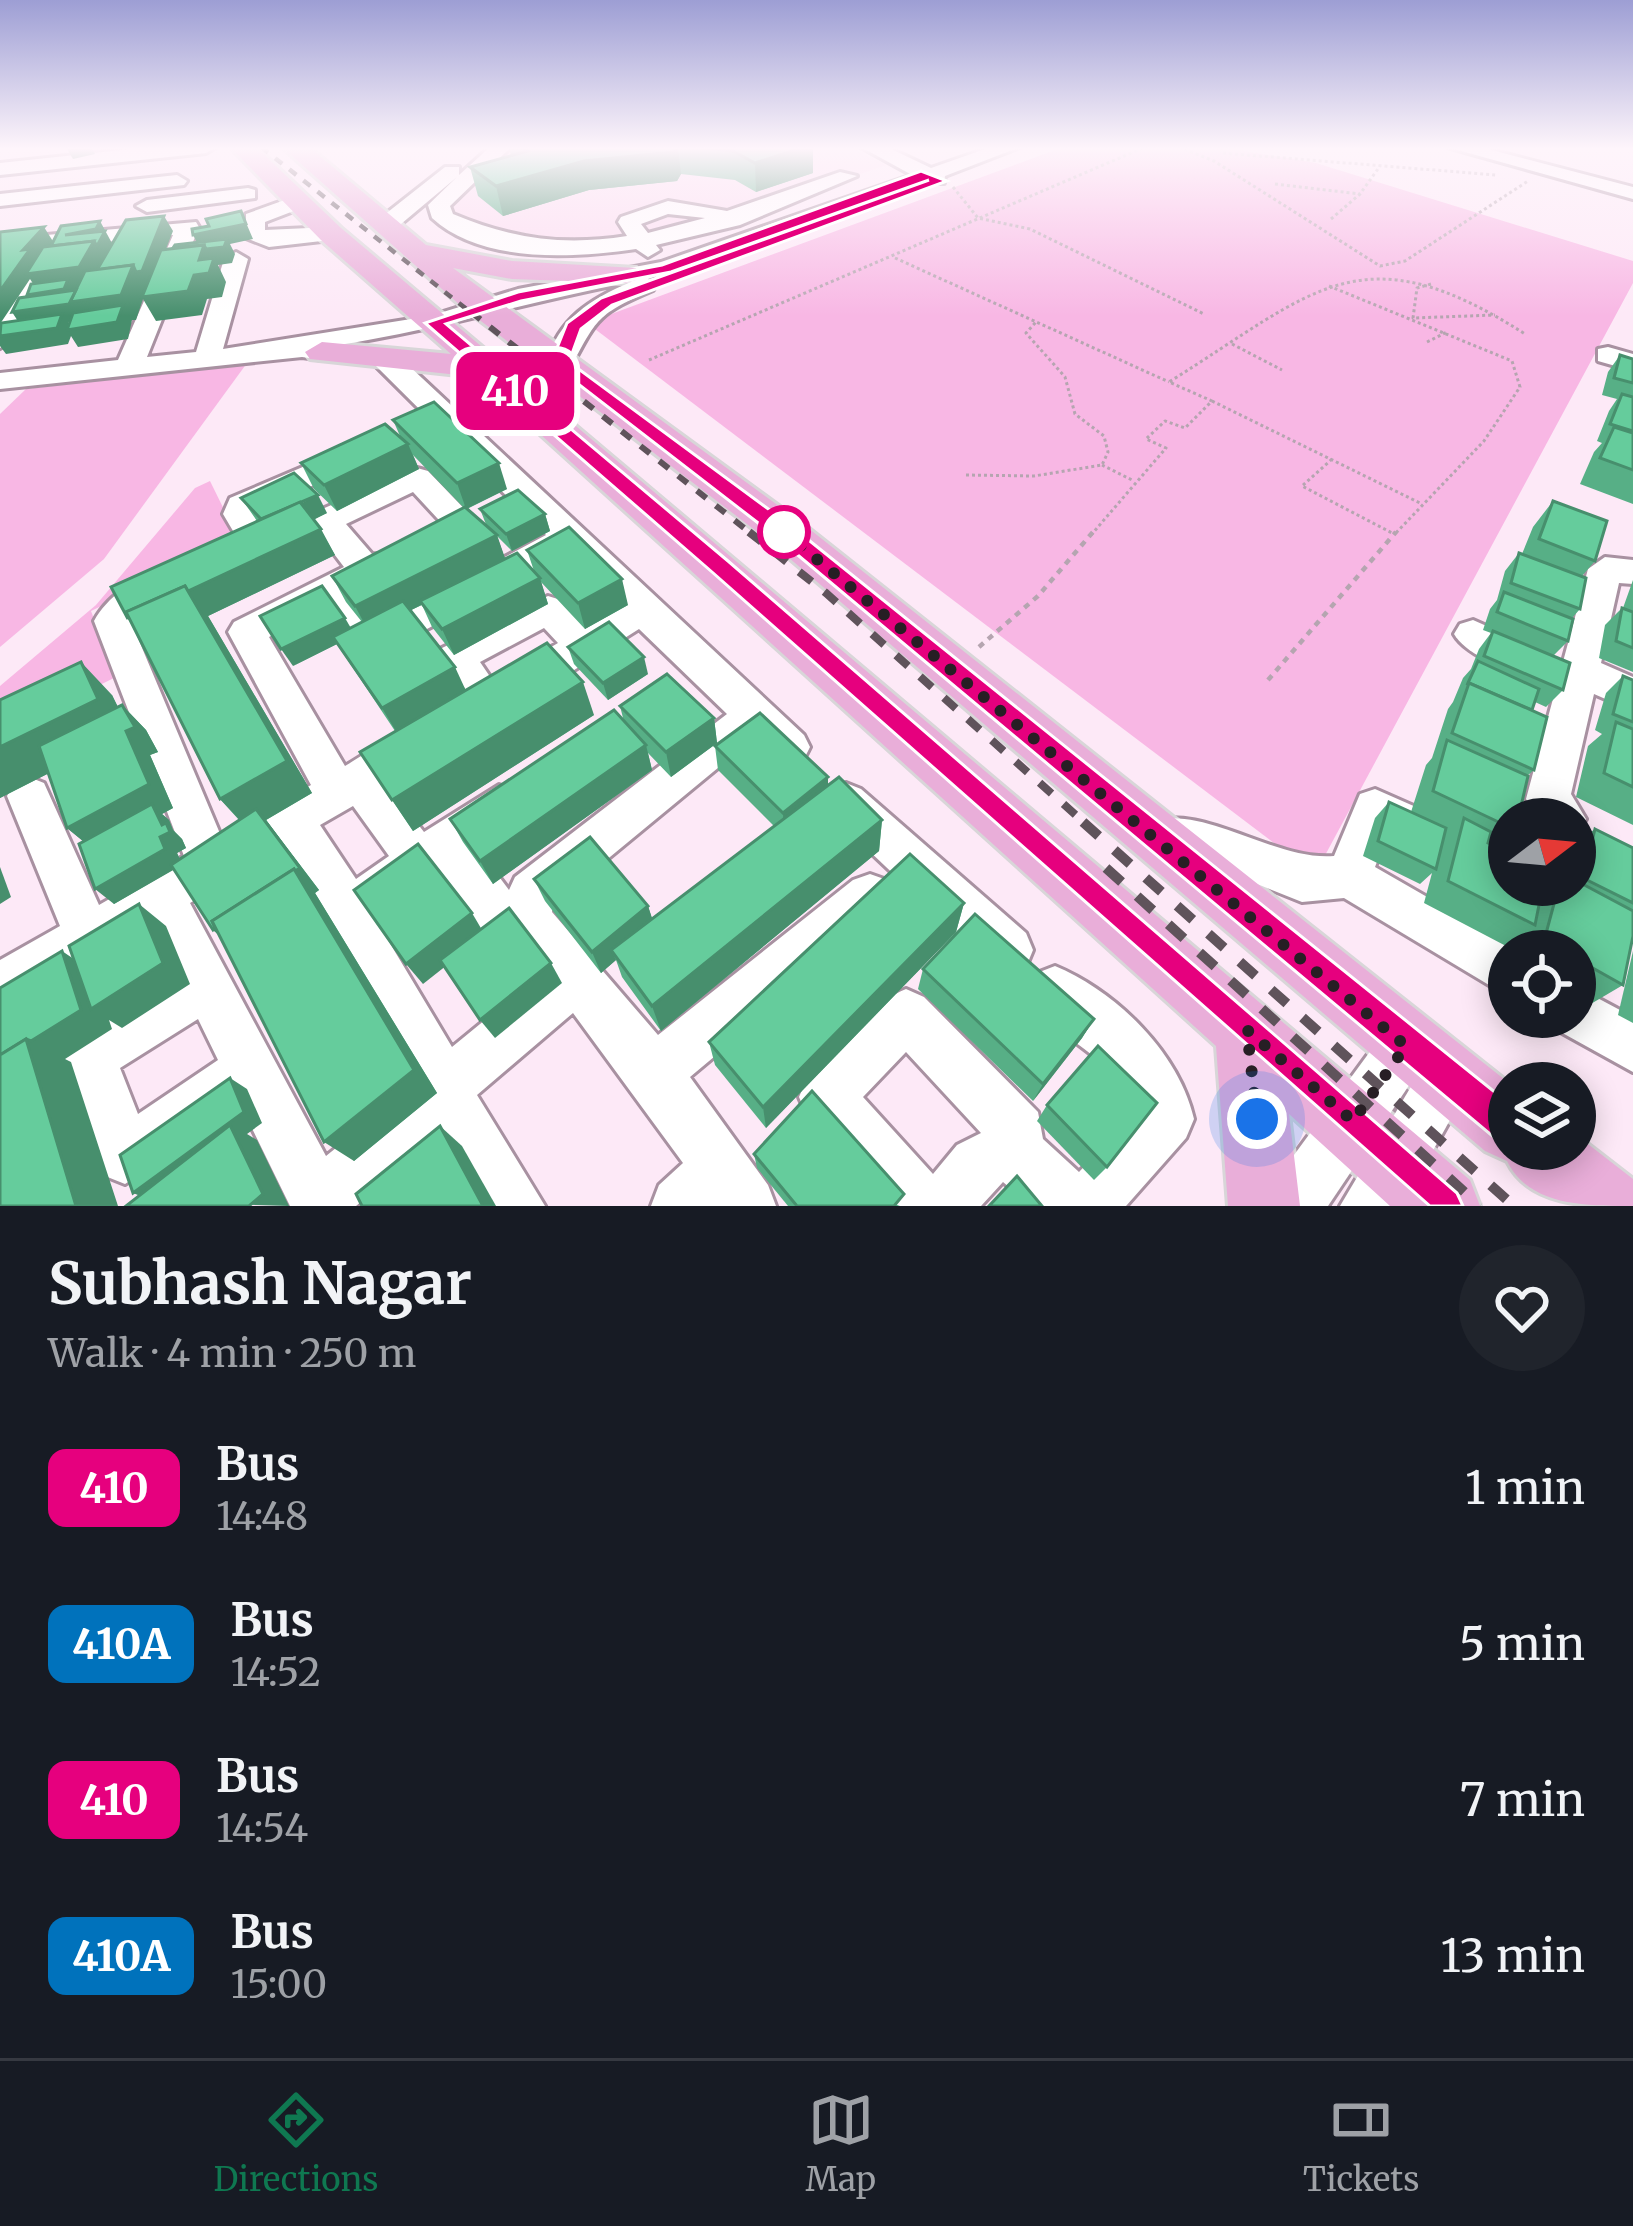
<!DOCTYPE html>
<meta charset="utf-8">
<style>
:root{--surface:#171b24;--page:#20242c;--text:#f1f3f6;--muted:#9ea1a6;--line:#363941;--accent:#0f7851}
body{margin:0;font-family:Merriweather,serif;background:var(--page);color:var(--text);height:100vh;display:flex;flex-direction:column;font-size:45px;white-space:nowrap}
*{box-sizing:border-box;margin:0}
p{font-size:39px;color:var(--muted)}
.icon{flex:none;width:66px;height:66px;fill:none;stroke:currentColor;stroke-width:2;stroke-linecap:round;stroke-linejoin:round}
.map{position:relative;height:1206px;overflow:hidden}
.side{display:flex;flex-direction:column;background:var(--surface);flex:1}
.side>*{flex:none}
.badge{padding:0 24px;border-radius:18px;font-size:42px;line-height:78px}
.needle{width:78px;rotate:74deg}
.buttons{position:absolute;left:1488px;top:798px;display:grid;gap:24px}
.buttons a{display:grid;place-items:center;width:108px;height:108px;border-radius:50%;background:var(--surface);box-shadow:0 6px 30px #0003;font-size:60px}
.you{position:absolute;width:60px;height:60px;margin:-30px;border:9px solid #fff;border-radius:50%;background:#1a73e8;box-shadow:0 0 0 18px #1a73e833}
.map>.badge{position:absolute;translate:-50% -50%;box-shadow:0 0 0 6px #fff}
.round{display:grid;place-items:center;flex:none;width:126px;height:126px;border-radius:63px;background:var(--page)}
.headline{display:flex;align-items:center;justify-content:space-between;height:204px;padding:0 48px}
h1{font-size:57px;font-weight:700;line-height:90px}
ul{padding:0;list-style:none}
li{display:flex;align-items:center;gap:36px;height:156px;padding:0 48px}
li div{flex:1}
li b{display:block;font-size:45px}
li em{font-style:normal}
li .badge{min-width:132px;font-weight:700;text-align:center}
.menu{display:flex;justify-content:space-around;align-items:center;height:168px;border-top:3px solid var(--line);background:var(--surface);font-size:33px;color:var(--muted)}
.menu a{display:grid;justify-items:center;gap:6px}
.menu .selected{color:var(--accent)}
.map>svg:first-child{display:block}
.built{fill:#fcdcf1}
.green{fill:#f8b7e4}
.lines{fill:none;stroke-linecap:round;stroke-linejoin:round}
.minor-casing{stroke:#a891a1;stroke-width:6}
.major-casing{stroke:#d8d6d8;stroke-width:6}
.path-far1{stroke:#b5a5b0;stroke-width:3;stroke-dasharray:3 3;stroke-linecap:butt}
.path{stroke:#b5a5b0;stroke-width:4.5;stroke-dasharray:6 6;stroke-linecap:butt}
.minor{fill:#fff;fill-rule:evenodd}
.major{fill:#e9aed9;fill-rule:evenodd}
.rail-far3{stroke:#5f535b;stroke-width:4.5;stroke-dasharray:9 9;stroke-linecap:butt}
.rail-far2{stroke:#5f535b;stroke-width:6;stroke-dasharray:12 12;stroke-linecap:butt}
.rail-far1{stroke:#5f535b;stroke-width:8;stroke-dasharray:16 16;stroke-linecap:butt}
.rail{stroke:#5f535b;stroke-width:10;stroke-dasharray:21 21;stroke-linecap:butt}
.wall{fill:#57af86}
.shaded-wall{fill:#478f6d;fill-rule:evenodd}
.building{fill:#65cc9c;stroke:#478f6d;stroke-width:3}
.line{fill:#e6007e;stroke:#fff;stroke-width:3}
.walk{stroke:#271e24;stroke-width:12;stroke-dasharray:0 21.6}
.stop-dot{fill:#fff;stroke:#e6007e;stroke-width:6}
</style>
<div class="map">
<svg width="1633" height="1206" viewBox="0 0 1633 1206">
<rect width="100%" height="100%" fill="#fde9f7"/>
<!-- built -->
<path class="built" d="M502 147H850L887 165 658 241 555 249 450 223 428 207Z"/>
<!-- green -->
<g class="green">
<path d="M1063 147H1220L1316 163 1633 261V283L1315 874 587 323Z"/>
<path d="M247 363 104 559 0 647V414L26 389Z"/>
<path d="M210 481 239 540 91 611 116 677 0 734V686L96 605 195 488Z"/>
</g>
<g class="lines">
<defs>
<g id="minor">
<path d="M150 147H216L206 153 0 175V163Z"/>
<path d="M490 147H511L450 206 453 214C512 239 564 246 627 236L618 222 621 217 668 201 727 211 840 172 857 176 740 225 656 245 660 250 648 257 636 249C573 258 482 264 432 218L428 205 457 177 395 229H379V219L445 167H459V175ZM668 214 705 218 648 233 641 224Z"/>
<path d="M861 147H887L931 168 991 147H1020L945 176 944 183H928L648 279 656 285 653 290C597 314 597 318 570 369L560 371 546 363C559 319 590 299 631 282 530 301 434 331 332 346L337 352 324 360 302 357 0 389V373L118 360 173 235 65 246 13 340 0 348V318L41 249 0 253V239L196 222 199 227 147 357 196 352 224 259 236 252 248 259 223 349 430 316 518 289 661 262 912 175Z"/>
<path d="M1447 147H1480L1633 187V199Z"/>
<path d="M177 175 187 181 184 185 0 206V194Z"/>
<path d="M248 188 255 190V198L147 212 136 206 147 200Z"/>
<path d="M296 196 307 202 304 207 265 222V230L331 227 339 229V239L269 247 246 238V214Z"/>
<path d="M1608 347 1633 354V371L1598 361V349Z"/>
<path d="M382 348 392 350 804 735 810 747 804 759C780 767 770 755 753 739L553 904 552 912 658 1035 853 880 870 874 887 880 893 896 887 912 690 1077 768 1185 776 1206H651L659 1185 683 1163 573 1013 477 1095 545 1206H483L439 1135 356 1206H290L242 1108 125 1184 105 1176 64 1057 71 1038 176 974 152 926 0 1013V960L60 926 7 796 14 783 29 777 44 783 99 905 184 856 94 621C108 595 146 567 176 576L182 585 132 624 221 836 311 785 228 632 234 622 344 567 309 521 313 513 417 468 428 471 479 524 474 532H450L413 492 346 524 372 554 392 555 397 564 392 573 353 593 377 625 546 535 372 362 369 356ZM565 555 617 608 587 626 561 600 548 596 442 648 436 658C450 684 469 725 502 714L508 703 480 662 544 628 558 643 505 674 499 685 505 696 519 700 533 696 639 629 727 714 515 877 509 890 476 846 514 818 521 804 514 790 499 785 424 832 387 785 430 759 436 747 430 735C401 725 370 752 345 766L269 637 325 608 358 655 371 659ZM353 806 389 856 356 879 320 825ZM284 847 326 915 414 1085 326 1156 190 903ZM441 872 486 937 503 944 514 940 541 974 452 1047 376 920ZM198 1019 218 1060 138 1114 120 1068Z"/>
<path d="M352 446 363 448 367 455 363 462 256 512 272 540C261 557 237 568 218 562L213 554 236 536 223 514 230 498Z"/>
<path d="M1605 557 1633 560V584L1619 583 1601 663 1633 677V711L1594 694 1571 794 1586 819 1575 835V819H1538L1526 799 1588 569Z"/>
<path d="M1473 620 1543 651 1549 661 1543 671C1520 679 1466 656 1454 634L1460 624Z"/>
<path d="M846 783 861 789 1026 933 1033 950 1026 967 1009 974 992 967 831 815 824 802 831 789Z"/>
<path d="M1375 789 1509 848V885H1525L1509 891 1387 835 1375 867 1521 951H1509V997L1344 898 1302 902 1215 867 1145 851 1139 837 1145 823C1202 801 1272 861 1334 856L1360 794Z"/>
<path d="M1055 966C1117 992 1179 1053 1194 1119L1186 1138 1126 1206H1031L1003 1182 981 1206H884L807 1116 799 1097C815 1059 868 1005 906 989L924 997 1038 1112 1043 1139 1079 1172 1138 1110C1120 1057 1050 1041 1030 991L1037 973ZM906 1052 981 1133 957 1145 933 1174 863 1097Z"/>
<path d="M1575 986 1633 1017V1072L1557 1030 1552 1017H1575Z"/>
<path d="M1406 1019 1424 1027 1432 1045 1424 1063 1328 1206H1264L1272 1185 1388 1027Z"/>
<path d="M1447 1050 1466 1058 1474 1077 1402 1206H1340L1428 1058Z"/>
</g>
<g id="major">
<path d="M230 147H256L341 228 1470 1180 1480 1206H1390L1289 1114 1300 1206H1228L1216 1046 477 377 310 359 305 352 322 342 451 354 321 240Z"/>
<path d="M282 147H309L426 245 512 261 636 268 640 274 636 280 625 283 512 279 453 268 798 520 1509 1083V1149H1575V1134L1633 1179V1206C1585 1206 1529 1206 1507 1161L1485 1151 768 540 460 305Z"/>
</g>
</defs>
<!-- minor casing -->
<use href="#minor" class="minor-casing"/>
<!-- major casing -->
<use href="#major" class="major-casing"/>
<!-- path-far1 -->
<g class="path-far1">
<path d="M1179 147 1214 161 1380 266 1405 261 1528 181"/>
<path d="M1223 153 1496 175"/>
<path d="M1275 184 1360 194"/>
<path d="M953 187 978 218 1030 229 1204 314"/>
<path d="M1331 219 1360 194 1380 166"/>
<path d="M895 258 1169 382"/>
<path d="M1431 284 1417 288 1413 318 1495 315"/>
<path d="M1329 286 1512 361 1520 387 1484 441 1394 535"/>
<path d="M1427 342 1447 332"/>
<path d="M1232 344 1282 370"/>
<path d="M649 360 1145 147"/>
<path d="M1212 401 1422 504"/>
<path d="M1332 459 1302 486 1394 534"/>
<path d="M1102 465 1134 481"/>
<path d="M966 475 1034 476 1102 465 1108 452 1104 436 1075 414 1065 377 1026 333 1036 322"/>
<path d="M1091 535 1166 448 1146 439 1165 421 1185 428 1212 401 1169 382C1315 291 1361 229 1525 334"/>
</g>
<!-- path -->
<g class="path">
<path d="M979 647 1038 596 1093 532"/>
<path d="M1268 680 1396 532"/>
</g>
<!-- minor -->
<use href="#minor" class="minor"/>
<!-- major -->
<use href="#major" class="major"/>
<!-- rail-far3 -->
<path class="rail-far3" d="M261 147 474 315"/>
<!-- rail-far2 -->
<path class="rail-far2" d="M471 312 753 535"/>
<!-- rail-far1 -->
<path class="rail-far1" d="M749 532 826 593 1087 825"/>
<!-- rail -->
<g class="rail">
<path d="M1083 822 1514 1206"/>
<path d="M1106 868 1480 1206"/>
</g>
</g>
<!-- wall -->
<g class="wall">
<path d="M509 147H813V173L756 192 735 180 681 174 677 181 589 190 503 216 478 196 470 167 511 156Z"/>
<path d="M1620 355 1633 359V504L1580 484 1594 452 1602 443 1597 441 1609 411 1617 399 1602 395 1608 372Z"/>
<path d="M393 420 507 489 467 509 487 527 480 509 545 514 550 531 512 551 497 536 505 559 534 571 527 550 628 605 585 629 541 582 548 604 454 655 432 627 422 605 411 610 466 690 594 715 413 831 360 752 395 731 337 644 293 666 362 622 346 602 332 576 464 508 413 455 419 469 337 511 314 489 301 463 400 436Z"/>
<path d="M241 498 327 513 314 519 335 555 208 616 312 793 266 820 319 890 315 893 437 1093 354 1161 219 935 213 930 174 869 114 904 83 841 67 828 49 773 0 798V700L112 695 118 707 122 705 146 730 158 752 150 755 173 808 162 814 169 820 173 830 182 839 186 848 177 853 180 859 239 820 220 799 131 622 257 521Z"/>
<path d="M1553 501 1595 561 1582 576 1580 609 1572 618 1568 641 1553 656 1563 690 1546 707 1535 702 1532 710 1534 770 1527 776 1509 819V837L1497 848 1542 890 1548 885H1575V844L1595 829 1633 848V936L1623 985 1589 1005 1575 996V951H1518L1523 934 1506 946 1424 903 1432 873 1420 884 1363 856 1375 818 1389 802 1411 812 1426 765 1432 758 1448 709 1453 702 1463 678 1471 669 1479 649 1491 633 1483 630 1490 609 1497 600 1505 571 1519 553 1522 554 1533 527Z"/>
<path d="M1633 580V672L1599 658 1605 625 1622 608H1623Z"/>
<path d="M568 647 648 674 608 700 574 664Z"/>
<path d="M1623 676 1633 680V825L1576 797 1588 746 1602 734 1595 730 1606 693Z"/>
<path d="M620 706 714 718 717 743 671 777 648 753 652 770 493 884 463 842 450 819 624 722Z"/>
<path d="M715 746 828 785 882 820 879 851 661 1031 622 977 616 960 601 973 545 901 534 879 648 906 652 919 774 826 718 770Z"/>
<path d="M964 903 956 932 766 1128 715 1065 709 1042Z"/>
<path d="M1633 951V1023L1618 1015Z"/>
<path d="M923 969 1094 1019 1082 1038 1033 1101 918 989Z"/>
<path d="M1047 1105 1107 1167 1094 1180 1037 1121Z"/>
<path d="M754 1154 900 1206H788L757 1168Z"/>
</g>
<!-- shaded-wall -->
<g class="shaded-wall">
<path d="M66 147H91L95 154 73 159Z"/>
<path d="M678 147 681 174 677 181 589 190 503 216 496 186 584 161Z"/>
<path d="M804 147H813V173L756 192 755 163Z"/>
<path d="M241 211 253 239 230 244 235 254 232 263 218 265 226 282 222 297 207 299 202 315 156 321 143 299 136 320H132L128 339 78 347 71 336 68 344 6 354 0 346V336L23 329 12 312 36 309 27 295 39 293 30 279 0 324V291L23 250 44 227 54 243 65 235 100 221 114 247 133 265 164 216 173 231 151 287 180 269 201 250 193 235ZM80 321 72 329 68 322Z"/>
<path d="M408 444 419 469 337 511 324 485Z"/>
<path d="M499 463 507 489 466 509 457 483Z"/>
<path d="M318 495 327 513 274 540 264 522Z"/>
<path d="M545 514 550 531 512 551 506 534Z"/>
<path d="M321 529 335 555 208 616 312 793 266 820 319 890 315 893 437 1093 354 1161 324 1142 237 951 213 930 249 830 220 799 287 761 128 619Z"/>
<path d="M497 535 506 561 369 632 355 606Z"/>
<path d="M540 578 548 604 454 655 442 629Z"/>
<path d="M622 579 628 605 585 629 578 603Z"/>
<path d="M345 618 355 635 293 666 281 649Z"/>
<path d="M644 657 648 674 608 700 603 683Z"/>
<path d="M81 662 112 695 129 730 122 705 146 730 158 752 150 755 173 808 162 814 169 820 173 830 182 839 186 848 177 853 182 865 114 904 95 889V851L67 828 128 733 0 798V747Z"/>
<path d="M455 667 467 693 397 733 382 708Z"/>
<path d="M583 682 594 715 413 831 392 800Z"/>
<path d="M714 718 717 743 671 777 666 752Z"/>
<path d="M646 745 652 770 493 884 480 861Z"/>
<path d="M828 777V801L784 837 783 813Z"/>
<path d="M882 820 879 851 661 1031 652 1006Z"/>
<path d="M0 867 11 897 0 904Z"/>
<path d="M964 903 956 932 766 1128 763 1107Z"/>
<path d="M139 904 166 926 190 984 122 1028 109 1020 112 1029 65 1059 71 1062 118 1206H76L26 1039 62 951 93 972Z"/>
<path d="M648 906 655 927 611 950 616 960 601 973 592 952Z"/>
<path d="M472 913 485 935 423 984 406 964Z"/>
<path d="M551 963 562 983 495 1038 480 1020Z"/>
<path d="M1094 1019 1082 1038 1033 1101 1043 1084Z"/>
<path d="M230 1078 247 1089 262 1123 247 1134 257 1140 289 1206 155 1202 133 1193Z"/>
<path d="M440 1126 462 1146 496 1206H483Z"/>
</g>
<!-- building -->
<g class="building">
<path d="M522 147H677L673 152 584 161 496 186 470 167 528 151Z"/>
<path d="M694 147H804L755 163 733 151Z"/>
<path d="M241 211 246 224 193 235 192 229 209 226 206 219Z"/>
<path d="M164 216 142 271 136 272 133 265 97 270 126 220Z"/>
<path d="M100 221 96 229 65 235 105 231 97 246 94 241 51 246 61 226Z"/>
<path d="M44 227 23 250 30 249 0 291V232Z"/>
<path d="M227 239 224 247 206 249 204 245 173 248 175 245Z"/>
<path d="M94 241 79 267 26 274 43 247Z"/>
<path d="M204 245 199 260 214 258 209 273 194 275 188 291 142 297 161 250Z"/>
<path d="M133 265 121 295 70 302 85 271Z"/>
<path d="M68 279 64 289 27 295 31 284Z"/>
<path d="M76 290 69 304 12 312 19 298Z"/>
<path d="M123 305 117 322 67 330 73 313Z"/>
<path d="M62 314 57 328 0 336 1 323Z"/>
<path d="M1620 355 1633 359V383L1614 378Z"/>
<path d="M1622 394 1633 397V431L1610 424Z"/>
<path d="M434 402 499 463 457 483 393 420Z"/>
<path d="M385 424 408 444 324 485 301 463Z"/>
<path d="M1614 427 1633 433V470L1600 458Z"/>
<path d="M294 473 318 495 261 519 241 498Z"/>
<path d="M518 490 545 514 506 534 480 509Z"/>
<path d="M1553 501 1607 521 1595 561 1539 539Z"/>
<path d="M300 502 321 529 188 591 185 586 126 612 128 619 111 587Z"/>
<path d="M465 507 497 535 355 606 332 576Z"/>
<path d="M569 527 622 579 578 603 527 550Z"/>
<path d="M517 553 540 578 442 629 420 601Z"/>
<path d="M1519 553 1586 578 1580 609 1511 583Z"/>
<path d="M185 586 287 761 220 799 126 612Z"/>
<path d="M322 586 345 618 281 649 260 616Z"/>
<path d="M1504 592 1573 619 1568 641 1497 612Z"/>
<path d="M403 601 455 667 382 708 333 637Z"/>
<path d="M1622 608 1633 612V648L1616 641Z"/>
<path d="M609 622 644 657 603 683 568 647Z"/>
<path d="M1493 631 1570 663 1563 690 1484 656Z"/>
<path d="M547 643 583 682 392 800 360 752Z"/>
<path d="M1478 661 1539 689 1532 710 1469 683 1467 685Z"/>
<path d="M81 662 98 699 0 747V700Z"/>
<path d="M667 674 714 718 666 752 620 706Z"/>
<path d="M1623 676 1633 680V722L1613 714Z"/>
<path d="M1469 683 1547 717 1534 770 1452 733Z"/>
<path d="M122 705 135 727 126 731 149 784 67 828 39 746Z"/>
<path d="M614 710 646 745 480 861 450 819Z"/>
<path d="M760 713 828 777 783 813 715 746Z"/>
<path d="M1616 722 1633 729V787L1604 773Z"/>
<path d="M1447 740 1528 776 1518 819H1509V827L1433 791Z"/>
<path d="M839 777 882 820 652 1006 611 950Z"/>
<path d="M1389 802 1446 828 1436 869 1378 841Z"/>
<path d="M152 804 162 825 166 823 170 832 160 837 165 849 95 889 79 844Z"/>
<path d="M256 809 300 868 295 871 294 869 212 921 215 928 213 930 171 865Z"/>
<path d="M1464 818 1491 832 1488 843 1509 853V885H1543L1535 925 1448 881Z"/>
<path d="M1595 829 1633 848V903L1583 878Z"/>
<path d="M590 837 648 906 592 952 534 879Z"/>
<path d="M418 844 472 913 406 964 354 890Z"/>
<path d="M910 854 964 903 763 1107 709 1042Z"/>
<path d="M294 869 414 1070 324 1142 212 921Z"/>
<path d="M1575 880 1633 911V936L1623 985 1575 958V951H1562L1544 941 1559 885H1575Z"/>
<path d="M139 904 163 963 91 1009 69 946Z"/>
<path d="M509 908 551 963 480 1020 440 960Z"/>
<path d="M975 914 1094 1019 1043 1084 923 969Z"/>
<path d="M62 951 81 1010 31 1041 26 1039 0 1055V988Z"/>
<path d="M26 1039 76 1206H0V1055Z"/>
<path d="M1098 1046 1157 1103 1107 1167 1047 1105Z"/>
<path d="M230 1078 244 1112 133 1193 120 1155Z"/>
<path d="M812 1091 904 1194 894 1206H797L754 1154Z"/>
<path d="M230 1125 263 1194 249 1206H126Z"/>
<path d="M440 1126 483 1206H362L356 1194Z"/>
<path d="M1017 1176 1042 1206H989Z"/>
</g>
<!-- sky -->
<linearGradient id="sky" x2="0" y2="1"><stop stop-color="#9d9ed4"/><stop offset="0.47" stop-color="#fef5fb"/><stop offset="1" stop-color="#fef5fb" stop-opacity="0"/></linearGradient>
<rect width="1633" height="316" fill="url(#sky)"/>
<!-- line -->
<path class="line" d="M921 171 947 181 612 305 581 329 569 362 790 525 1522 1114 1527 1127 1522 1139 1509 1145 1496 1139 775 536 551 363 567 323 601 298 929 180 671 272 521 301 446 324 728 561 1457 1193 1463 1206H1430L712 572 425 323 518 292 662 265Z"/>
<g class="lines">
<!-- walk -->
<path class="walk" d="M784 532 1406 1046 1353 1121 1247 1030 1257 1119"/>
</g>
<!-- markers -->
<circle class="stop-dot" cx="784" cy="532" r="24"/>
</svg>
<div class="buttons">
<a><svg class="needle" viewBox="-14 -14 28 28"><path d="M0-13l5 13h-10z" fill="#e53935"/><path d="M0 13l5-13h-10z" fill="#9ea1a6"/></svg></a>
<a><svg class="icon" aria-label="locate" viewBox="0 0 24 24"><circle cx="12" cy="12" r="6"/><path d="M12 2v4M12 18v4M2 12h4M18 12h4"/></svg></a>
<a><svg class="icon" aria-label="layers" viewBox="0 0 24 24"><path d="M12 4l9 5-9 5-9-5zM3 14l9 5 9-5"/></svg></a>
</div>
<div class="you" style="left:1257px;top:1119px"></div>
<b class="badge" style="left:515px;top:391px;background:#e6007e;color:#fff">410</b>
</div>
<section class="side">
<div class="headline"><div><h1>Subhash Nagar</h1><p>Walk · 4 min · 250 m</p></div><a class="round"><svg class="icon" aria-label="heart" viewBox="0 0 24 24"><path d="M12 20l-8-8c-3-5 5-10 8-4 3-6 11-1 8 4z"/></svg></a></div>
<ul>
<li><span class="badge" style="background:#e6007e;color:#fff">410</span><div><b>Bus</b><p>14:48</p></div><em>1 min</em></li>
<li><span class="badge" style="background:#0072bc;color:#fff">410A</span><div><b>Bus</b><p>14:52</p></div><em>5 min</em></li>
<li><span class="badge" style="background:#e6007e;color:#fff">410</span><div><b>Bus</b><p>14:54</p></div><em>7 min</em></li>
<li><span class="badge" style="background:#0072bc;color:#fff">410A</span><div><b>Bus</b><p>15:00</p></div><em>13 min</em></li>
</ul>
</section>
<nav class="menu">
<a class="selected"><svg class="icon" aria-label="directions" viewBox="0 0 24 24"><path d="M12 3l9 9-9 9-9-9zM9 14v-3h6M13 9l2 2-2 2"/></svg>Directions</a>
<a><svg class="icon" aria-label="map" viewBox="0 0 24 24"><path d="M3 6l6-2 6 2 6-2v14l-6 2-6-2-6 2zM9 4v14M15 6v14"/></svg>Map</a>
<a><svg class="icon" aria-label="tickets" viewBox="0 0 24 24"><path d="M3 7h18v10H3zM15 7v10"/></svg>Tickets</a>
</nav>
